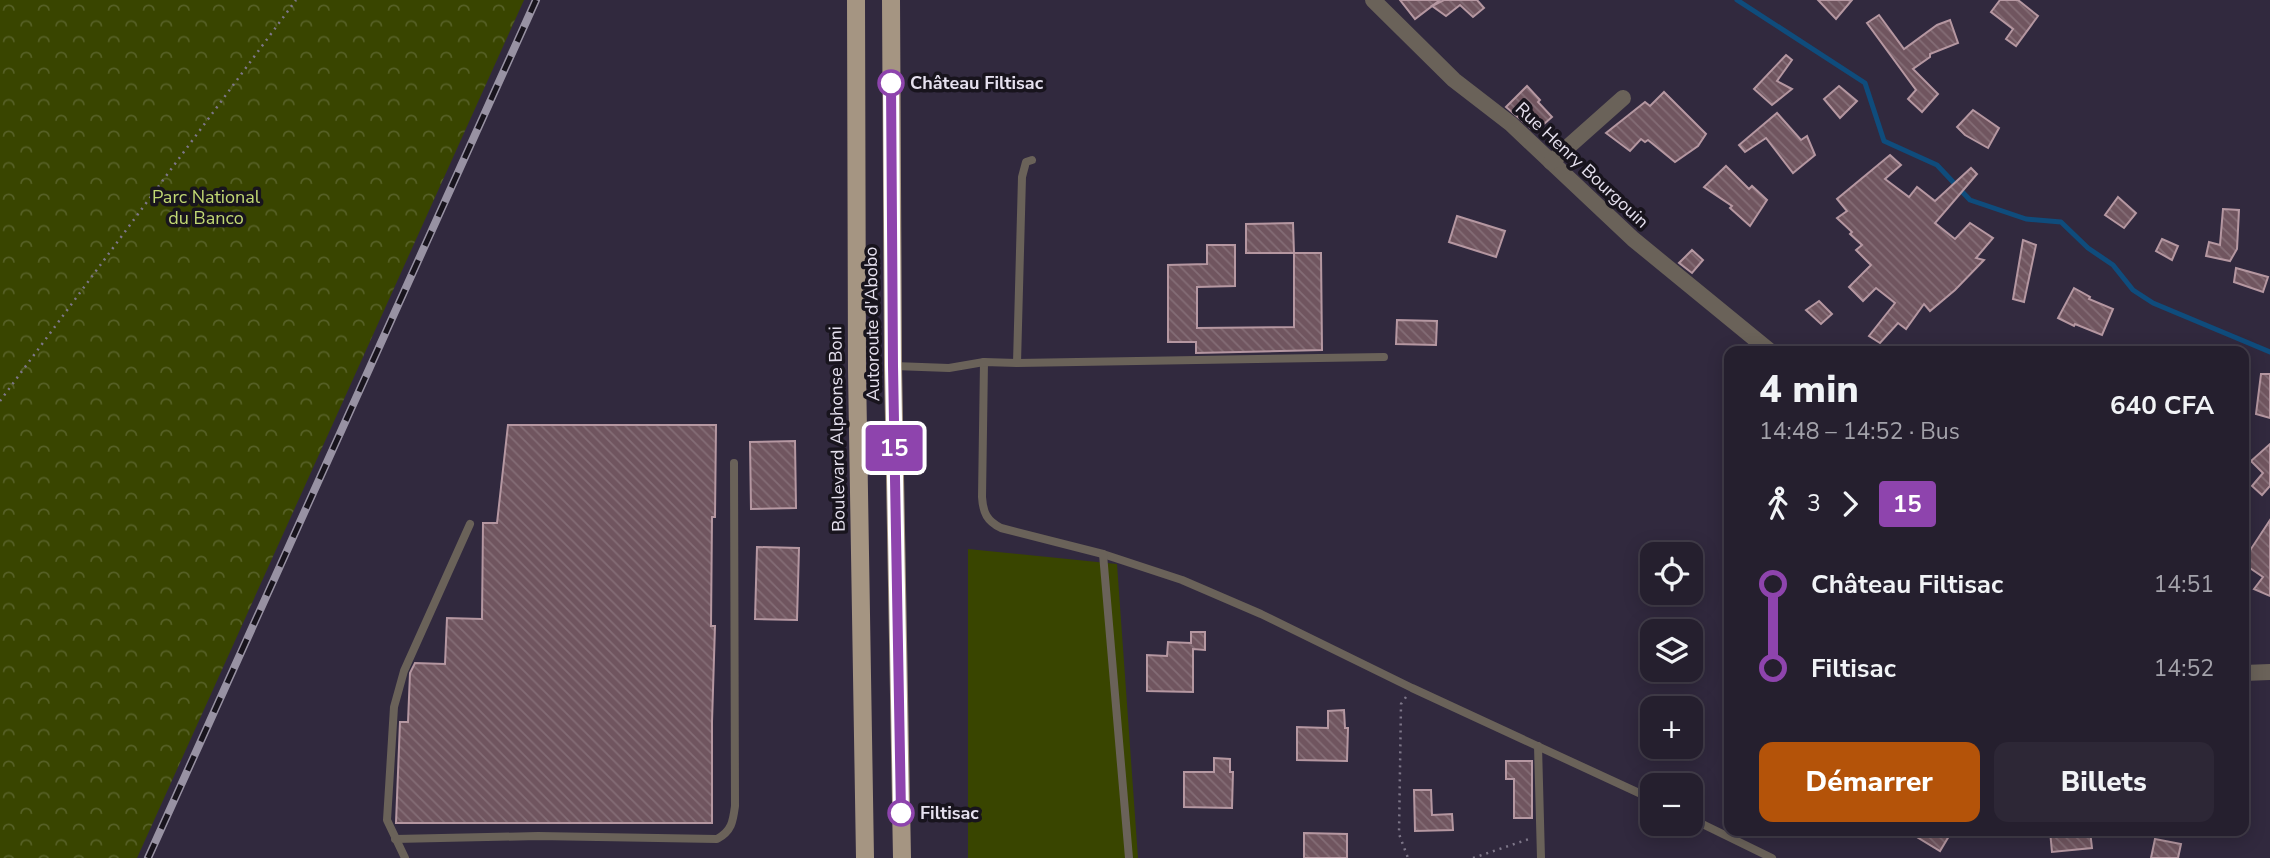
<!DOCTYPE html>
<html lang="fr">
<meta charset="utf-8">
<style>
:root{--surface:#251f2e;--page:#2d2736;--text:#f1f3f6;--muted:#a3a2aa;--line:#423d4a;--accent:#b45309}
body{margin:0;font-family:"Nunito Sans",sans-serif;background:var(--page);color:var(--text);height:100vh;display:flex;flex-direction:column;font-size:26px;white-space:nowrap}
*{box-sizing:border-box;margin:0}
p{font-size:23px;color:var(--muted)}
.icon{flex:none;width:38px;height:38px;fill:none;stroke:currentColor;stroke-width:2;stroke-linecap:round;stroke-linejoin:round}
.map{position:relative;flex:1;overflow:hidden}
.sheet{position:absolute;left:1724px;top:346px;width:525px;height:490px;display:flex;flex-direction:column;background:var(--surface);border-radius:14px;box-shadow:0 4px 18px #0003,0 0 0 2px var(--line)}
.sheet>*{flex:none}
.badge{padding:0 14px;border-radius:5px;font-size:24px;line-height:46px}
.fabs{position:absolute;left:1640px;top:542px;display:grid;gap:14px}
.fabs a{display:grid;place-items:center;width:63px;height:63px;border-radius:14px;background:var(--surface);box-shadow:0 4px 18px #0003,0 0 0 2px var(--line);font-size:35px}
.map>.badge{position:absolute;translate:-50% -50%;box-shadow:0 0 0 4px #fff}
.legs{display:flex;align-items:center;gap:10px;height:77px;padding:0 35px;font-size:23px}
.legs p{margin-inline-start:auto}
.headline{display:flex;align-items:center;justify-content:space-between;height:119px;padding:0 35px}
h1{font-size:38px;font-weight:800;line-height:52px}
.action{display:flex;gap:14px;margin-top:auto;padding:14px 35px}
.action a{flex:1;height:80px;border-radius:14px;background:var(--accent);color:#fff;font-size:28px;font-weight:800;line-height:80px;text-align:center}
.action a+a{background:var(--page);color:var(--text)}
ul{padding:0 35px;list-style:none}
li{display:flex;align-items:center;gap:24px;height:84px;font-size:26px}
li i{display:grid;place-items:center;width:10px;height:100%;margin:0 9px;background:currentColor}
li i::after{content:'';width:18px;height:18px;margin:-9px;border:5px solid;border-radius:50%;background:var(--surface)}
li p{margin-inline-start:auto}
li:first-child i{background:linear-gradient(#0000 50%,currentColor 0)}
li:last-child i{background:linear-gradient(currentColor 50%,#0000 0)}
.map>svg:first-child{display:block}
.grass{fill:#394500}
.park{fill:url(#park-crowns)}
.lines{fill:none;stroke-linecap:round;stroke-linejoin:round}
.stream{stroke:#0f4c7c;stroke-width:5}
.building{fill:url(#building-back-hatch);stroke:#b597a1;stroke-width:2}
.path{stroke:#7e7789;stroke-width:2.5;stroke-dasharray:2 5;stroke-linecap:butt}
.service{stroke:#6a6259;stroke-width:8}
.minor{stroke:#6a6259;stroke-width:16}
.primary{stroke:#a59582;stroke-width:18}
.rail-casing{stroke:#9892a3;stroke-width:8}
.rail{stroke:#18141d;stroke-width:5;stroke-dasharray:16;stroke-linecap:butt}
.line-1-casing{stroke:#fff;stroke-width:16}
.line-1{stroke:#8e44ad;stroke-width:10}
.stop-1-dot{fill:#fff;stroke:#8e44ad;stroke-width:3.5}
.labels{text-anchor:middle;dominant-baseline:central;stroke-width:7;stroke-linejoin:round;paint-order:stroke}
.stop-label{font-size:18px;font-weight:bold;fill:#e6e1ef;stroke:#18141d;text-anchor:start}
.street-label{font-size:18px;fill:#e6e1ef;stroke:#18141d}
.park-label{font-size:18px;fill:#c2d974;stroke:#18141d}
</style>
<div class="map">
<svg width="2270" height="858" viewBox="0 0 2270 858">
<defs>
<pattern id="park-crowns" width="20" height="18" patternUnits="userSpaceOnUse" patternTransform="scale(1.75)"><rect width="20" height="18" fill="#394500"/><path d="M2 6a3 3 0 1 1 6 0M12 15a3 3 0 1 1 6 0" fill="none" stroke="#566026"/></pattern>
<pattern id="building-back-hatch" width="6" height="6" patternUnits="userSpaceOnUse" patternTransform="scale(1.75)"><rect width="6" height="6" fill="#70555f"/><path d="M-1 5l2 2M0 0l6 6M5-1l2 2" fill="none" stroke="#846d76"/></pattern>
</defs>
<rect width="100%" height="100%" fill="#31293e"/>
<!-- grass -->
<path class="grass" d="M968 549 1117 564 1138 858H968Z"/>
<!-- park -->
<path class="park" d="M0 0H524L137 858H0Z"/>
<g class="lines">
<!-- stream -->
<path class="stream" d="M1737 0 1865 83 1884 141 1937 165 1970 200 2026 219 2061 222 2088 248 2113 265 2133 290 2153 303 2270 352"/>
</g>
<!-- building -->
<g class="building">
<path d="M1400 0H1440L1415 19Z"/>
<path d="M1444 0H1477L1484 8 1473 17 1460 5 1446 16 1432 6Z"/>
<path d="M1818 0H1852L1836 19Z"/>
<path d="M2000 0H2018L2038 16 2016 46 2006 39 2013 29 1991 12Z"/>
<path d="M1879 15 1904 49 1937 25 1950 20 1958 43 1930 54V57L1913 69 1938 94 1922 112 1908 99 1916 90 1867 23Z"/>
<path d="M1786 55 1792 60 1777 81 1792 89 1772 105 1754 89Z"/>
<path d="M1527 86 1540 100 1538 102 1552 117 1535 132 1506 107Z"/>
<path d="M1839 86 1857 101 1840 118 1824 99Z"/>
<path d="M1664 92 1706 134 1698 146 1675 162 1648 140 1645 142 1641 139 1630 151 1606 133 1645 102 1650 106Z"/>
<path d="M1973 110 1999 128 1988 148 1965 135 1957 127Z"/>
<path d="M1777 113 1801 140 1807 136 1815 155 1793 173 1766 138 1745 152 1739 145Z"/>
<path d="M1890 155 1901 165 1885 179 1909 197 1917 187 1935 201 1971 168 1977 174 1935 223 1955 239 1970 223 1993 238 1976 258 1984 260 1955 290 1930 311 1924 304 1906 329 1898 323 1880 343 1869 336 1895 303 1876 288 1863 301 1849 287 1871 265 1856 250 1862 245 1850 234 1852 232 1837 218 1847 211 1837 199Z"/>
<path d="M1726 166 1749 189 1752 186 1767 200 1750 226 1730 208 1732 206 1704 187Z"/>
<path d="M2118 197 2136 213 2124 228 2105 215Z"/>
<path d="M2223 209 2239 210 2237 249 2230 261 2206 256 2209 242 2220 245Z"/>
<path d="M1457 216 1505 231 1496 257 1449 242Z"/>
<path d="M1293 223 1294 253H1246V224Z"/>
<path d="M2162 239 2178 246 2172 260 2156 251Z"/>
<path d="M2023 240 2036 245 2024 302 2013 299Z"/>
<path d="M1207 245H1235V286L1197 287V328L1294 327V253H1321L1322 350 1196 353V342H1168V265L1207 264Z"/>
<path d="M1692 250 1703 260 1692 273 1679 263Z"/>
<path d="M2236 268 2268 277 2263 292 2234 282Z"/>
<path d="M2074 288 2090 297 2089 299 2113 309 2102 335 2075 324 2074 326 2058 318Z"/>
<path d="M1819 301 1832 314 1821 324 1806 310Z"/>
<path d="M1397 320 1437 321 1436 345 1396 344Z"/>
<path d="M2261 374H2270V418L2256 414Z"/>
<path d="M508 425H716L715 517H712L711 626H715L712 722V823H396L400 722H408L410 673 415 663 445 664 447 618 482 619 483 523H497Z"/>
<path d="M795 441 796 508 751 509 750 442Z"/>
<path d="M2270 444V486L2262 495 2252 486 2263 473 2251 461Z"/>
<path d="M2270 520V596L2254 589 2263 577 2244 564V549L2249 552Z"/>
<path d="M757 547 799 548 797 620 755 619Z"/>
<path d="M1191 632H1205V650L1193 649V692L1147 691V655L1167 656 1168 642 1191 643Z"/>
<path d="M1344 710 1345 728H1348L1347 761 1297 760V727L1328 728V711Z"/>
<path d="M1214 758 1230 759V772H1233L1232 808 1184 807V772H1214Z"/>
<path d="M1506 761H1532V818H1514V779H1506Z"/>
<path d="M1414 790H1431L1432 815 1452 814 1453 830 1415 831Z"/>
<path d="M1907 831H1941L1949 836 1940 851Z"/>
<path d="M2050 831H2090L2092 848 2052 852Z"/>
<path d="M1304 833 1347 834V858H1304Z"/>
<path d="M2155 839 2181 844 2178 858H2151Z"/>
</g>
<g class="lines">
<!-- path -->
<g class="path">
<path d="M0 401 296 0"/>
<path d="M1406 697 1401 704 1399 834 1408 858"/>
<path d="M1473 858 1529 839"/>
</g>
<!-- service -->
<g class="service">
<path d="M984 362 982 497C983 513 987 521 1001 528L1103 554 1182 580 1261 614 1412 688 1652 799"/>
<path d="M1017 363 1022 177 1026 162 1032 160"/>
<path d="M894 366 949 368 984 362 1017 363 1384 357"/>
<path d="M1103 554 1129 858"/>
<path d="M1538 746 1541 858"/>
<path d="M1690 818 1772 858"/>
<path d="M395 839 538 836 717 839C732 831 733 821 735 806L734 463"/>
<path d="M405 858 387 820 394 707 404 671 470 524"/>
</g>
<!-- minor -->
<g class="minor">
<path d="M1373 0 1454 80 1511 124 1633 239 1771 352"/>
<path d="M1551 162 1623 98"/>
<path d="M2244 673 2270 672"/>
</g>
<!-- primary -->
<g class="primary">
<path d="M856 0 857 370 865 858"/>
<path d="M891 0 893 366 902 858"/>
</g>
<defs>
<path id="rail" d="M148 858 536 0"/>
</defs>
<!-- rail casing -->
<use href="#rail" class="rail-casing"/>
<!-- rail -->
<use href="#rail" class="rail"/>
</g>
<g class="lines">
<defs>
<path id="line-1" d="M891 83 893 366 901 813"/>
</defs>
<!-- line-1 casing -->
<use href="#line-1" class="line-1-casing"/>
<!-- line-1 -->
<use href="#line-1" class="line-1"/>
</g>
<!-- markers -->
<g class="stop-1-dot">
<circle cx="891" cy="83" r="12"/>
<circle cx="901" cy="813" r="12"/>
</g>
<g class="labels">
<!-- stop labels -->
<g class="stop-label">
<text x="910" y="83">Château Filtisac</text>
<text x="920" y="813">Filtisac</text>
</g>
<!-- street labels -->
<g class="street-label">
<text transform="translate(1582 165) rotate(43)">Rue Henry Bourgouin</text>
<text transform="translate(872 324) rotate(-91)">Autoroute d'Abobo</text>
<text transform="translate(837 429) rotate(-91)">Boulevard Alphonse Boni</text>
</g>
<!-- park labels -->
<g class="park-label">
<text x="206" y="197">Parc National<tspan x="206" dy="21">du Banco</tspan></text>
</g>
</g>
</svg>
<div class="fabs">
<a><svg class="icon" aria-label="locate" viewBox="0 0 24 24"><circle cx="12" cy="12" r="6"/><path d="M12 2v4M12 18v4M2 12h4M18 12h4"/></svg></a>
<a><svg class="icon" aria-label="layers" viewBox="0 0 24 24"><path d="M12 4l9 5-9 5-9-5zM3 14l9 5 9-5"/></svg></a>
<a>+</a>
<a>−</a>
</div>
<b class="badge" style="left:894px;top:448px;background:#8e44ad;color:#fff">15</b>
<section class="sheet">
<div class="headline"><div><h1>4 min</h1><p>14:48 – 14:52 · Bus</p></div><b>640 CFA</b></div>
<div class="legs"><svg class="icon" aria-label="walk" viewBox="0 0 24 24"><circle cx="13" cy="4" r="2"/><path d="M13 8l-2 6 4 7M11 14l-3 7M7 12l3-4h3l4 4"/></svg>3<svg class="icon" aria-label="forward" viewBox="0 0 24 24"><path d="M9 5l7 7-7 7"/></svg><b class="badge" style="background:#8e44ad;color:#fff">15</b></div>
<ul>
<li><i style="color:#8e44ad"></i><b>Château Filtisac</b><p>14:51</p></li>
<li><i style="color:#8e44ad"></i><b>Filtisac</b><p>14:52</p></li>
</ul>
<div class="action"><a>Démarrer</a><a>Billets</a></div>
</section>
</div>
